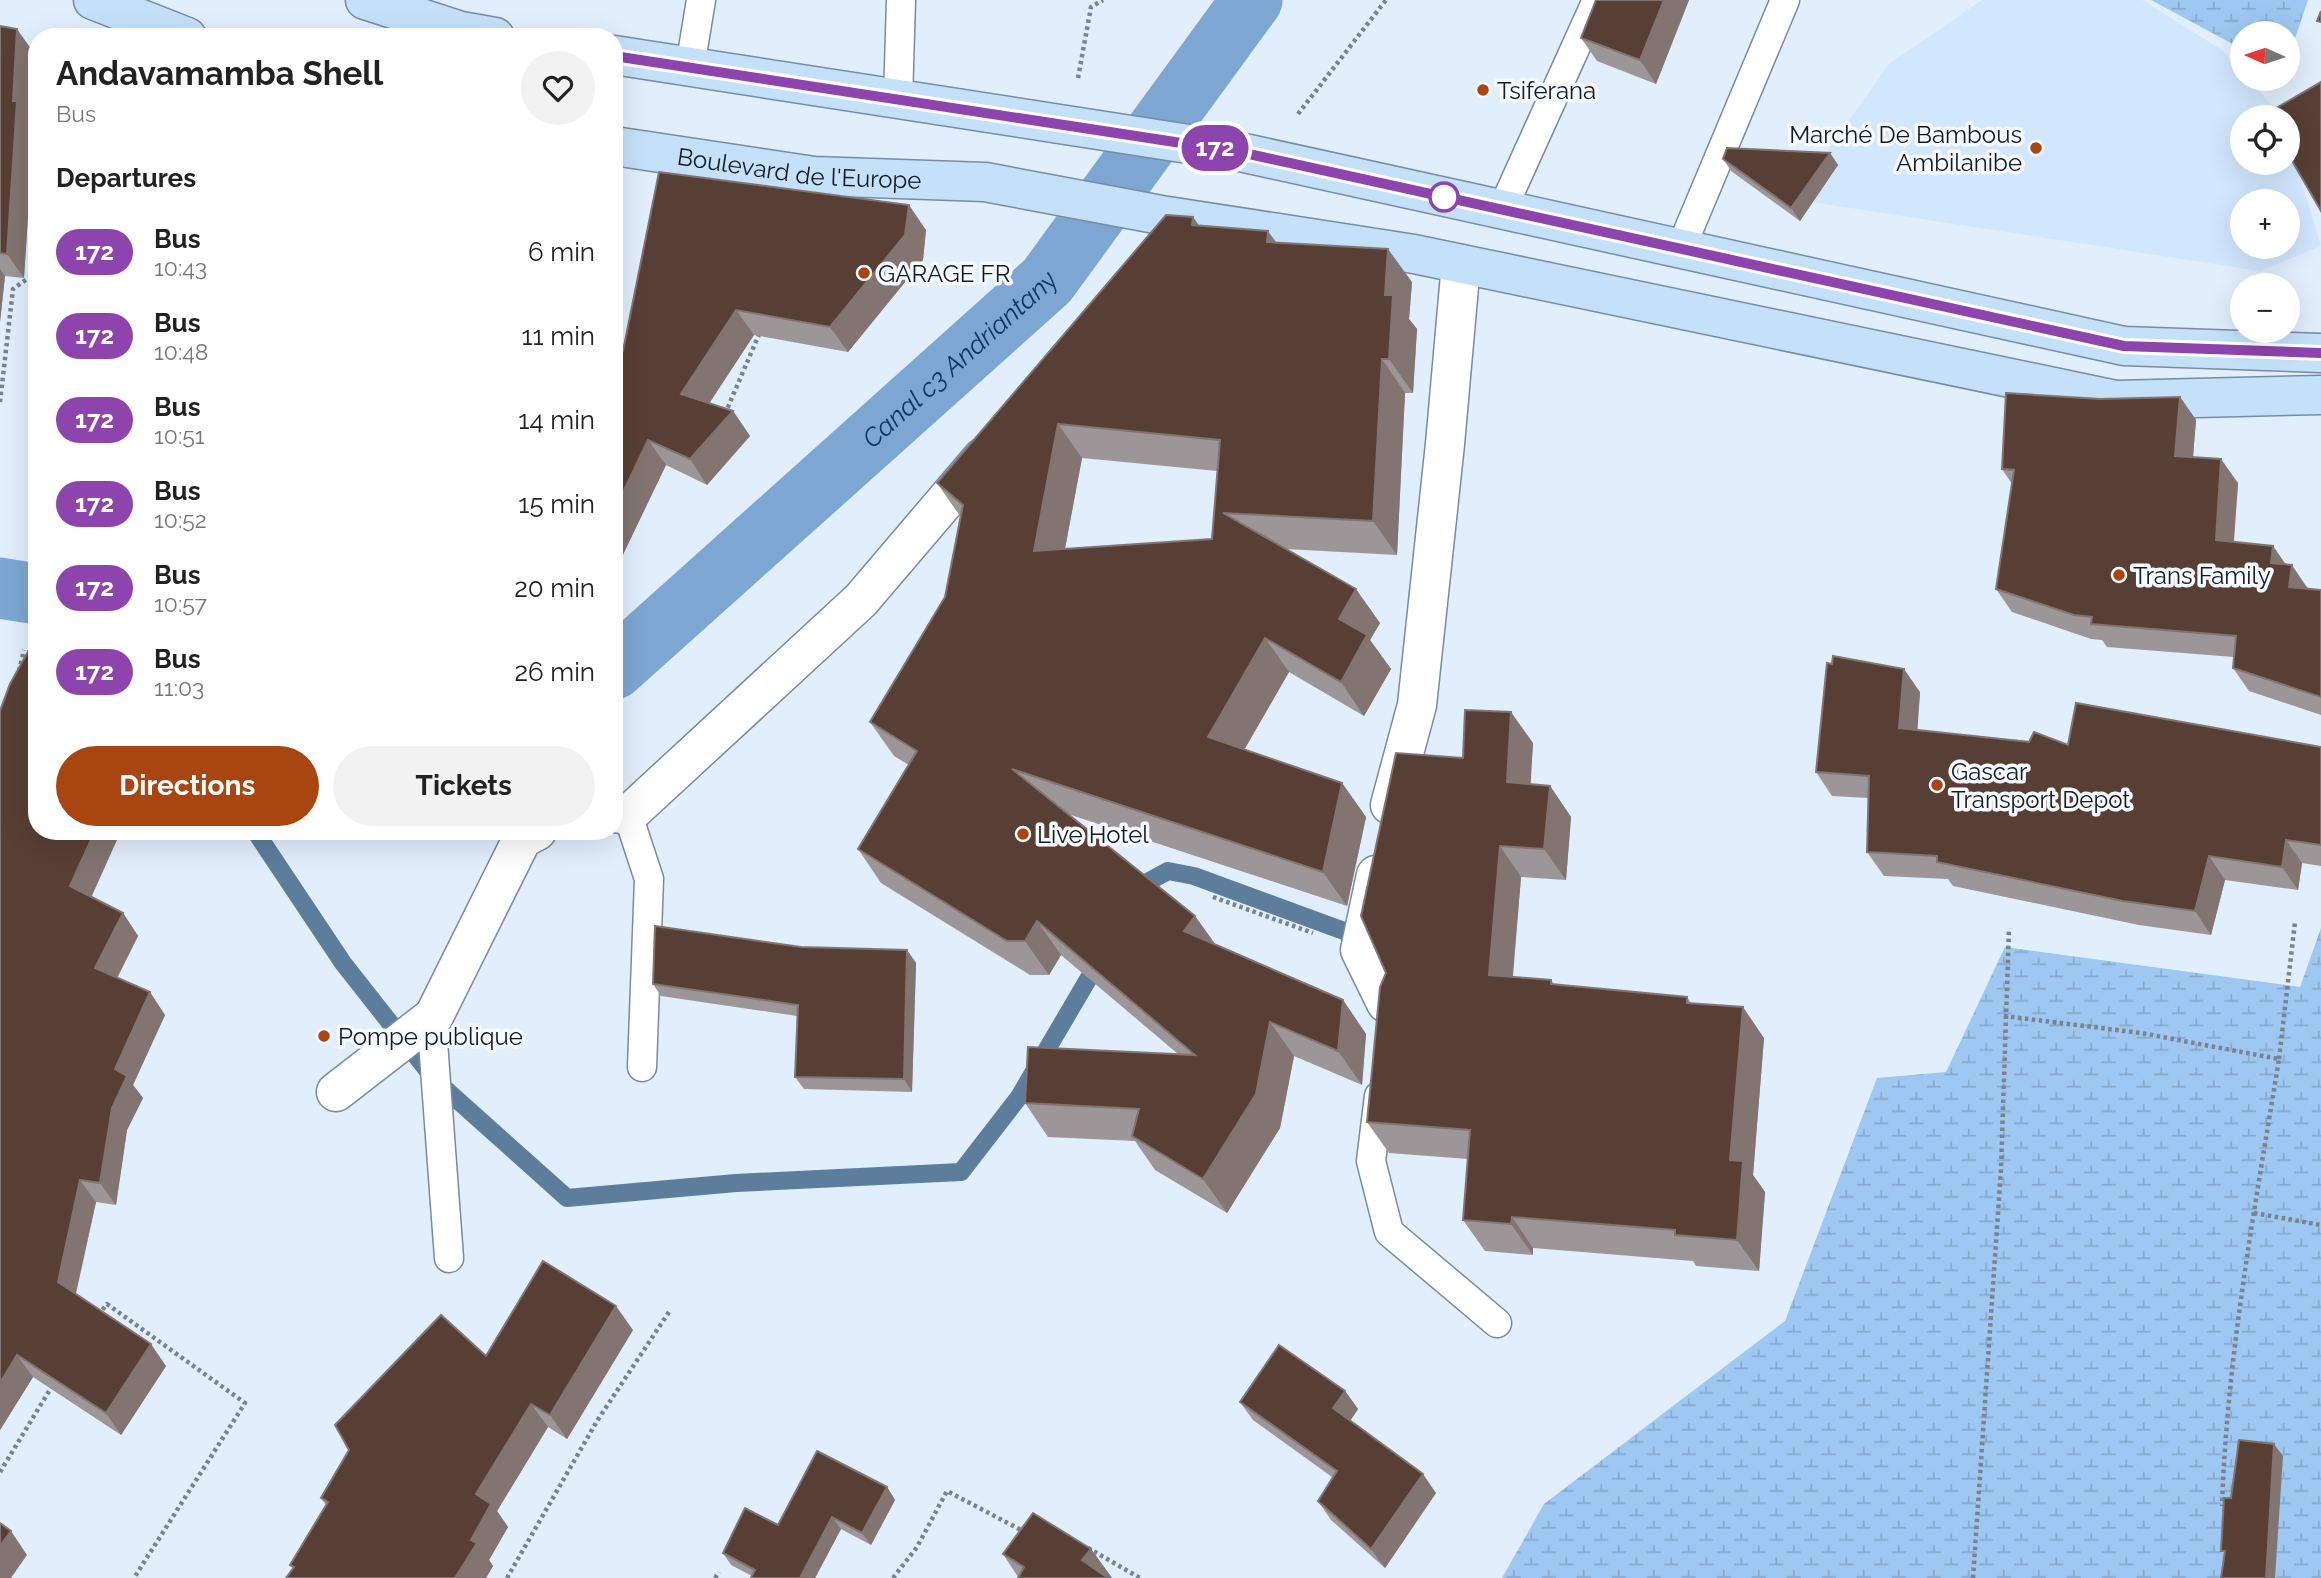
<!DOCTYPE html>
<meta charset="utf-8">
<style>
:root{--surface:#fff;--page:#f2f2f2;--text:#222;--muted:#767676;--accent:#a94511}
body{margin:0;font-family:Raleway,sans-serif;background:var(--page);color:var(--text);height:100vh;display:flex;flex-direction:column;font-size:26px;white-space:nowrap}
*{box-sizing:border-box;margin:0}
p{font-size:23px;color:var(--muted)}
.icon{flex:none;width:38px;height:38px;fill:none;stroke:currentColor;stroke-width:2;stroke-linecap:round;stroke-linejoin:round}
.map{position:relative;flex:1;overflow:hidden}
.panel{position:absolute;left:28px;top:28px;width:595px;height:812px;display:flex;flex-direction:column;background:var(--surface);border-radius:28px;box-shadow:0 7px 28px #0002}
.panel>*{flex:none}
.badge{padding:0 14px;border-radius:23px;font-size:24px;line-height:46px}
.needle{width:46px;rotate:273deg}
.controls{position:absolute;left:2230px;top:21px;display:grid;gap:14px}
.controls a{display:grid;place-items:center;width:70px;height:70px;border-radius:50%;background:var(--surface);box-shadow:0 7px 28px #0002;font-size:35px}
.map>.badge{position:absolute;translate:-50% -50%;box-shadow:0 0 0 4px #fff}
h2{padding:0 28px;font-size:26px;line-height:63px}
.round{display:grid;place-items:center;flex:none;width:74px;height:74px;border-radius:37px;background:var(--page)}
.headline{display:flex;align-items:center;justify-content:space-between;height:119px;padding:0 28px}
h1{font-size:33px;font-weight:700;line-height:52px}
.cta{display:flex;gap:14px;margin-top:auto;padding:14px 28px}
.cta a{flex:1;height:80px;border-radius:42px;background:var(--accent);color:#fff;font-size:28px;font-weight:700;line-height:80px;text-align:center}
.cta a+a{background:var(--page);color:var(--text)}
ul{padding:0;list-style:none}
li{display:flex;align-items:center;gap:21px;height:84px;padding:0 28px}
li div{flex:1}
li b{display:block;font-size:26px}
li em{font-style:normal}
li .badge{min-width:77px;font-weight:700;text-align:center}
.map>svg:first-child{display:block}
.built{fill:#d1e7fd;fill-rule:evenodd}
.wetland{fill:url(#wetland-marsh)}
.lines{fill:none;stroke-linecap:round;stroke-linejoin:round}
.stream{stroke:#5d7d9d;stroke-width:18}
.canal{stroke:#7da7d2;stroke-width:61}
.lane-casing{stroke:#788ba0;stroke-width:31}
.street-casing{stroke:#788ba0;stroke-width:41}
.secondary-casing{stroke:#788ba0;stroke-width:41}
.path{stroke:#78838d;stroke-width:4.5;stroke-dasharray:3.5 3.5;stroke-linecap:butt}
.lane{stroke:#fff;stroke-width:28}
.street{stroke:#fff;stroke-width:38}
.secondary{stroke:#c5e1fa;stroke-width:38}
.wall{fill:#9c9698;fill-rule:evenodd}
.shaded-wall{fill:#817471}
.building{fill:#583f35;stroke:#817471;stroke-width:2;fill-rule:evenodd}
.line-casing{stroke:#fff;stroke-width:16}
.line{stroke:#8e44ad;stroke-width:10}
.poi-dot{fill:#a94511;stroke:#f6faff;stroke-width:2.5}
.stop-dot{fill:#fff;stroke:#8e44ad;stroke-width:3.5}
.labels{text-anchor:middle;dominant-baseline:central;stroke-width:7;stroke-linejoin:round;paint-order:stroke}
.poi-label{font-size:24px;fill:#121a21;stroke:#f6faff;text-anchor:start}
.street-label{font-size:24px;fill:#121a21;stroke:#f6faff}
.water-label{font-size:26px;font-style:italic;fill:#083760;stroke:#f6faff}
</style>
<div class="map">
<svg width="2321" height="1578" viewBox="0 0 2321 1578">
<defs>
<pattern id="wetland-marsh" width="20" height="14" patternUnits="userSpaceOnUse" patternTransform="scale(1.75)"><rect width="20" height="14" fill="#9ec7f1"/><path d="M1 5h8M5 5V1M11 12h8M15 12V8" fill="none" stroke="#87aace"/></pattern>
</defs>
<rect width="100%" height="100%" fill="#e1eefc"/>
<!-- built -->
<path class="built" d="M1982 0H2142L2222 50 2242 71V79H2249L2282 117H2242V163H2287V133L2321 246 2260 271 1793 199 1889 64ZM2242 201H2287V247H2242Z"/>
<!-- wetland -->
<g class="wetland">
<path d="M2151 0H2308L2287 62V33H2242V49Z"/>
<path d="M2321 928V1578H1502L1544 1504 1785 1321 1877 1078 1946 1072 2005 947 2300 987Z"/>
</g>
<g class="lines">
<!-- stream -->
<g class="stream">
<path d="M255 831 343 963 435 1080 567 1198 736 1183 961 1172 1019 1097 1100 959"/>
<path d="M1137 896 1144 884 1168 871 1194 876 1344 931"/>
</g>
<!-- canal -->
<g class="canal">
<path d="M0 588 37 594"/>
<path id="s1" d="M614 669 1047 281 1252 0"/>
</g>
<defs>
<g id="lane">
<path d="M690 67 701 0"/>
<path d="M898 100 901 0"/>
<path d="M1502 210 1597 0"/>
<path d="M1681 248 1785 0"/>
<path d="M628 815 649 879 642 1067"/>
<path d="M434 1016 433 1042 449 1258"/>
<path d="M1379 1096 1371 1161 1389 1232 1497 1323"/>
</g>
<g id="street">
<path d="M1390 805 1417 705 1445 444 1461 264"/>
<path d="M614 813 628 815 861 600 982 458"/>
<path d="M1376 875 1360 950 1386 1003"/>
<path d="M336 1092 434 1016 522 839 537 831"/>
</g>
<g id="secondary">
<path d="M93 0 187 37"/>
<path d="M365 0 461 31 495 37"/>
<path d="M614 55 1240 152 2124 346 2321 353"/>
<path id="s2" d="M614 146 814 176 985 182 1161 215 1414 254 2116 400 2321 395"/>
</g>
</defs>
<!-- lane casing -->
<use href="#lane" class="lane-casing"/>
<!-- street casing -->
<use href="#street" class="street-casing"/>
<!-- secondary casing -->
<use href="#secondary" class="secondary-casing"/>
<!-- path -->
<g class="path">
<path d="M1078 78 1091 7 1103 0"/>
<path d="M1298 114 1386 0"/>
<path d="M0 402 13 289 30 277 37 212"/>
<path d="M725 414 760 332"/>
<path d="M19 671 24 650"/>
<path d="M1213 897 1313 933"/>
<path d="M2004 1016 2141 1033 2279 1059C2255 1207 2227 1356 2222 1506"/>
<path d="M2279 1059 2295 922"/>
<path d="M2254 1213 2321 1225"/>
<path d="M98 1315 107 1304 245 1403 134 1578"/>
<path d="M0 1472 54 1383"/>
<path d="M1088 1548 1140 1578"/>
<path d="M507 1578 597 1421 669 1312"/>
<path d="M715 1578 719 1572"/>
<path d="M893 1578 917 1547 947 1491 1023 1531"/>
<path d="M1973 1578 2001 1169 2009 928"/>
</g>
<!-- lane -->
<use href="#lane" class="lane"/>
<!-- street -->
<use href="#street" class="street"/>
<!-- secondary -->
<use href="#secondary" class="secondary"/>
</g>
<!-- wall -->
<g class="wall">
<path d="M1596 0H1689L1656 84 1597 61 1581 38Z"/>
<path d="M0 26 34 53 31 120 34 125 24 278 5 276 0 322Z"/>
<path d="M1830 153 1838 165 1800 221 1731 171 1723 159Z"/>
<path d="M1199 226 1276 243 1412 282 1409 319 1417 329 1413 393H1405L1397 555 1286 549 1380 623 1370 640 1391 669 1364 716 1289 672 1244 750 1342 783 1366 817 1347 906 1068 814 1195 916 1216 945 1343 1000 1366 1034 1362 1085 1294 1056 1280 1128 1227 1213 1155 1170 1135 1141 1048 1137 1025 1103 1178 1054 1061 955 1049 975H1030L881 883 858 849 909 765 894 756 870 722 945 597 960 516 937 483ZM1082 458 1217 471 1212 539 1065 549Z"/>
<path d="M926 230 923 260 848 352 754 335 709 403 733 411 750 436 707 485 666 465 617 567H614V349L623 351Z"/>
<path d="M2180 397 2196 420 2193 457 2238 483 2234 542 2286 565 2308 588 2321 590V715L2249 691 2233 668 2234 657 2107 647 2102 640 2091 639 2012 612 1996 589 2012 484 2002 469 2100 399Z"/>
<path d="M1920 692 1917 730 2068 745 2321 747V866L2302 863 2298 890 2225 880 2211 935 2139 925 1953 886 1948 879 1884 876 1867 852 1868 798 1832 796 1816 772Z"/>
<path d="M1533 743 1530 784 1550 786 1571 817 1566 880 1521 877 1513 977 1551 980 1555 985 1687 997 1691 1003 1764 1038 1753 1175 1765 1192 1759 1271 1696 1266 1693 1261 1533 1248V1255L1485 1251 1463 1220 1468 1159 1389 1153 1367 1122 1386 973 1463 758Z"/>
<path d="M91 897 123 913 138 936 117 978 165 1015 133 1085 143 1098 127 1130 116 1205 96 1202 76 1294 166 1366 121 1435 33 1377 0 1430Z"/>
<path d="M907 950 916 963 912 1092 804 1089 795 1077 797 1016 661 996 653 984Z"/>
<path d="M633 1330 567 1439 548 1427 497 1511 508 1527 489 1560 493 1566 486 1578H286L293 1568 290 1565 326 1505 321 1498 486 1356Z"/>
<path d="M1345 1391 1358 1409 1350 1421 1436 1493 1385 1568 1331 1520 1318 1501 1332 1477 1253 1420 1240 1402Z"/>
<path d="M887 1487 895 1500 871 1545 841 1529 815 1578H751L752 1576 731 1565 723 1553 778 1525Z"/>
<path d="M1091 1549 1112 1578H1018V1577L1003 1554Z"/>
</g>
<!-- shaded-wall -->
<g class="shaded-wall">
<path d="M1664 0H1689L1656 84 1640 60Z"/>
<path d="M17 29 34 53 31 120 34 125 24 278 7 254Z"/>
<path d="M1830 153 1838 165 1800 221 1791 208Z"/>
<path d="M909 205 926 230 923 260 848 352 830 327Z"/>
<path d="M1193 217 1217 251 1192 225Z"/>
<path d="M1268 231 1292 265 1267 242Z"/>
<path d="M1388 249 1412 282 1409 319 1417 329 1413 393 1389 359 1385 295Z"/>
<path d="M0 269 5 276 0 322Z"/>
<path d="M736 310 754 335 699 419 681 394Z"/>
<path d="M1382 359 1405 393 1397 555 1373 521Z"/>
<path d="M2180 397 2196 420 2191 480 2175 456Z"/>
<path d="M733 411 750 436 707 485 690 459Z"/>
<path d="M1058 424 1082 458 1058 585 1034 551Z"/>
<path d="M648 440 666 465 617 567 614 564V511Z"/>
<path d="M2221 459 2238 483 2232 563 2216 540Z"/>
<path d="M2273 546 2289 569 2271 563Z"/>
<path d="M2292 565 2308 589 2289 587Z"/>
<path d="M1356 589 1380 623 1370 640 1391 669 1364 716 1341 682 1339 619Z"/>
<path d="M1265 638 1289 672 1232 771 1208 737Z"/>
<path d="M1904 669 1920 692 1916 751 1899 728Z"/>
<path d="M1511 712 1533 743 1529 813 1507 782Z"/>
<path d="M1342 783 1366 817 1347 906 1323 872Z"/>
<path d="M1550 786 1571 817 1566 880 1544 849Z"/>
<path d="M95 831H121L86 909 70 886Z"/>
<path d="M2286 840 2302 863 2298 890 2282 867Z"/>
<path d="M1500 846 1521 877 1510 1006 1489 975Z"/>
<path d="M2209 856 2225 880 2211 935 2195 911Z"/>
<path d="M123 913 138 936 111 990 95 968Z"/>
<path d="M1195 916 1219 950 1184 931Z"/>
<path d="M1037 921 1061 955 1049 975 1025 941Z"/>
<path d="M907 950 916 963 912 1092 904 1079Z"/>
<path d="M150 992 165 1015 133 1085 143 1098 127 1130 116 1205 100 1183 115 1069Z"/>
<path d="M1343 1000 1366 1034 1362 1085 1338 1051Z"/>
<path d="M1743 1007 1764 1038 1753 1175 1765 1192 1759 1271 1737 1240 1730 1160Z"/>
<path d="M1270 1022 1294 1056 1280 1128 1227 1213 1203 1179Z"/>
<path d="M80 1180 96 1202 73 1305 58 1282Z"/>
<path d="M1512 1217 1533 1248V1255L1511 1224Z"/>
<path d="M616 1306 633 1330 567 1439 550 1415Z"/>
<path d="M151 1344 166 1366 121 1435 106 1413Z"/>
<path d="M17 1355 33 1377 0 1430V1383Z"/>
<path d="M1345 1391 1358 1409 1346 1427 1333 1408Z"/>
<path d="M531 1404 548 1427 497 1511 508 1527 489 1560 493 1566 486 1578H455L476 1494Z"/>
<path d="M2274 1444 2283 1456 2275 1578H2266Z"/>
<path d="M1423 1474 1436 1493 1385 1568 1371 1549Z"/>
<path d="M887 1487 895 1500 871 1545 862 1533Z"/>
<path d="M832 1517 841 1529 815 1578H800Z"/>
<path d="M11 1531 27 1555 11 1578H0V1546Z"/>
<path d="M1091 1549 1112 1578H1095L1082 1560Z"/>
</g>
<!-- building -->
<g class="building">
<path d="M1596 0H1664L1640 60 1581 38Z"/>
<path d="M2321 11V22L2317 21Z"/>
<path d="M0 26 17 29 13 101H17L7 254 0 253Z"/>
<path d="M2321 82V211L2287 152 2294 147 2287 135V117H2277L2273 110Z"/>
<path d="M1727 148 1830 153 1791 208 1723 159Z"/>
<path d="M659 172 909 205 905 235 830 327 736 310 681 394 733 411 690 459 648 440 614 511V349L623 351Z"/>
<path d="M1166 215 1193 217 1192 225 1268 231 1267 242 1388 249 1385 295H1393L1389 359H1382L1373 521 1223 513 1356 589 1339 619 1367 635 1341 682 1265 638 1208 737 1342 783 1323 872 1012 769 1195 916 1184 931 1343 1000 1338 1051 1270 1022 1256 1094 1203 1179 1132 1136 1139 1109 1025 1103 1028 1047 1195 1055 1037 921 1025 941H1007L858 849 917 751 870 722 945 597 963 505 937 483ZM1058 424 1220 440 1212 539 1034 551Z"/>
<path d="M2006 393 2100 399 2180 397 2175 456 2221 459 2216 540 2273 546 2271 563 2292 565 2289 587 2321 590V697L2233 668 2236 636 2091 624 2092 617 2074 615 1996 589 2014 470 2002 469Z"/>
<path d="M30 648 37 652V831H95L70 886 123 913 95 968 150 992 115 1069 127 1076 112 1108 100 1183 80 1180 58 1282 151 1344 106 1413 17 1355 0 1383V711L10 684Z"/>
<path d="M1833 656 1904 669 1899 728 2029 742 2034 732 2068 745 2076 703 2321 747V845L2286 840 2282 867 2209 856 2195 911 2123 901 1937 862V856L1867 852 1869 776 1816 772 1827 663 1832 664Z"/>
<path d="M1465 710 1511 712 1507 782 1550 786 1544 849 1500 846 1489 975 1551 980V984L1687 997V1003L1743 1007 1730 1160 1743 1161 1737 1240 1675 1235V1230L1512 1217 1511 1224 1463 1220 1470 1130 1367 1122 1380 987 1386 973 1361 916 1396 753 1463 758Z"/>
<path d="M655 926 801 947 907 950 904 1079 795 1077 798 1005 653 984Z"/>
<path d="M543 1261 616 1306 550 1415 531 1404 476 1494 491 1504 471 1540 477 1543 455 1578H286L294 1567 290 1565 328 1502 321 1498 349 1450 335 1425 441 1315 486 1356Z"/>
<path d="M1279 1345 1345 1391 1333 1408 1423 1474 1371 1549 1318 1501 1337 1471 1240 1402Z"/>
<path d="M2239 1440 2274 1444 2266 1578H2221L2225 1551H2221L2224 1498H2231Z"/>
<path d="M817 1451 887 1487 862 1533 832 1517 800 1578H751L755 1570 723 1553 745 1508 778 1525Z"/>
<path d="M1033 1513 1091 1549 1082 1560 1108 1578H1018L1024 1567 1003 1554Z"/>
<path d="M0 1523 11 1531 0 1546Z"/>
</g>
<g class="lines">
<defs>
<path id="line" d="M614 56 1240 152 2124 346 2321 353"/>
</defs>
<!-- line casing -->
<use href="#line" class="line-casing"/>
<!-- line -->
<use href="#line" class="line"/>
</g>
<!-- markers -->
<g class="poi-dot">
<circle cx="1483" cy="90" r="7"/>
<circle cx="2036" cy="148" r="7"/>
<circle cx="864" cy="273" r="7"/>
<circle cx="2119" cy="575" r="7"/>
<circle cx="1937" cy="785" r="7"/>
<circle cx="1023" cy="834" r="7"/>
<circle cx="324" cy="1036" r="7"/>
</g>
<circle class="stop-dot" cx="1444" cy="197" r="14"/>
<g class="labels">
<!-- poi labels -->
<g class="poi-label">
<text x="1497" y="90">Tsiferana</text>
<text x="2022" y="134" text-anchor="end">Marché De Bambous<tspan x="2022" dy="28">Ambilanibe</tspan></text>
<text x="878" y="273">GARAGE FR</text>
<text x="2133" y="575">Trans Family</text>
<text x="1951" y="771">Gascar<tspan x="1951" dy="28">Transport Depot</tspan></text>
<text x="1037" y="834">Live Hotel</text>
<text x="338" y="1036">Pompe publique</text>
</g>
<!-- street labels -->
<g class="street-label">
<text stroke="none"><textPath href="#s2" startOffset="187">Boulevard de l'Europe</textPath></text>
</g>
<!-- water labels -->
<g class="water-label">
<text stroke="none"><textPath href="#s1" startOffset="464">Canal c3 Andriantany</textPath></text>
</g>
</g>
</svg>
<div class="controls">
<a><svg class="needle" viewBox="-14 -14 28 28"><path d="M0-13l5 13h-10z" fill="#e53935"/><path d="M0 13l5-13h-10z" fill="#767676"/></svg></a>
<a><svg class="icon" aria-label="locate" viewBox="0 0 24 24"><circle cx="12" cy="12" r="6"/><path d="M12 2v4M12 18v4M2 12h4M18 12h4"/></svg></a>
<a>+</a>
<a>−</a>
</div>
<b class="badge" style="left:1215px;top:148px;background:#8e44ad;color:#fff">172</b>
<section class="panel">
<div class="headline"><div><h1>Andavamamba Shell</h1><p>Bus</p></div><a class="round"><svg class="icon" aria-label="heart" viewBox="0 0 24 24"><path d="M12 20l-8-8c-3-5 5-10 8-4 3-6 11-1 8 4z"/></svg></a></div>
<h2>Departures</h2>
<ul>
<li><span class="badge" style="background:#8e44ad;color:#fff">172</span><div><b>Bus</b><p>10:43</p></div><em>6 min</em></li>
<li><span class="badge" style="background:#8e44ad;color:#fff">172</span><div><b>Bus</b><p>10:48</p></div><em>11 min</em></li>
<li><span class="badge" style="background:#8e44ad;color:#fff">172</span><div><b>Bus</b><p>10:51</p></div><em>14 min</em></li>
<li><span class="badge" style="background:#8e44ad;color:#fff">172</span><div><b>Bus</b><p>10:52</p></div><em>15 min</em></li>
<li><span class="badge" style="background:#8e44ad;color:#fff">172</span><div><b>Bus</b><p>10:57</p></div><em>20 min</em></li>
<li><span class="badge" style="background:#8e44ad;color:#fff">172</span><div><b>Bus</b><p>11:03</p></div><em>26 min</em></li>
</ul>
<div class="cta"><a>Directions</a><a>Tickets</a></div>
</section>
</div>
